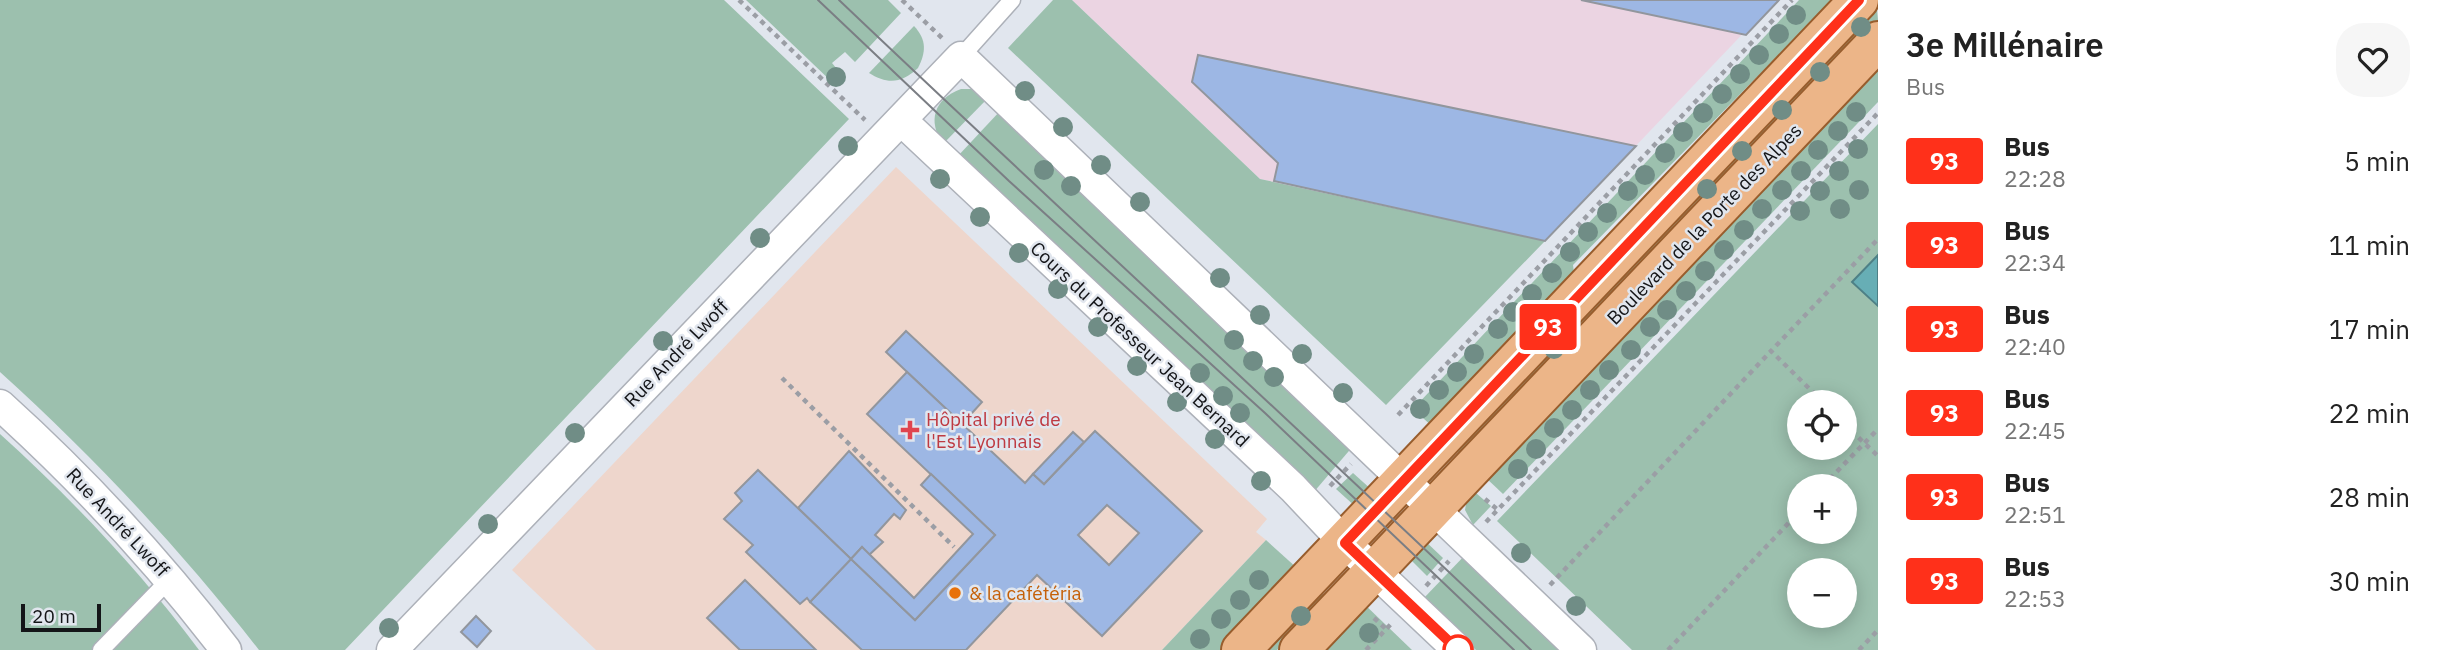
<!DOCTYPE html>
<html lang="fr">
<meta charset="utf-8">
<style>
:root{--surface:#fff;--page:#f6f6f6;--text:#222;--muted:#767676}
body{margin:0;font-family:"IBM Plex Sans",sans-serif;background:var(--page);color:var(--text);height:100vh;display:flex;flex-direction:column;font-size:26px;white-space:nowrap}
*{box-sizing:border-box;margin:0}
p{font-size:23px;color:var(--muted)}
.icon{flex:none;width:38px;height:38px;fill:none;stroke:currentColor;stroke-width:2;stroke-linecap:round;stroke-linejoin:round}
.map{position:relative;flex:1;overflow:hidden}
.sheet{display:flex;flex-direction:column;background:var(--surface);width:560px}
.sheet>*{flex:none}
.badge{padding:0 14px;border-radius:5px;font-size:24px;line-height:46px}
.tools{position:absolute;left:1787px;top:390px;display:grid;gap:14px}
.tools a{display:grid;place-items:center;width:70px;height:70px;border-radius:50%;background:var(--surface);box-shadow:0 4px 18px #0003;font-size:35px}
.scale{position:absolute;left:21px;bottom:18px;width:80px;box-sizing:border-box;padding-left:7px;border:4px solid #141518;border-top:0;font-size:19px;line-height:24px;white-space:nowrap;color:#141518;-webkit-text-stroke:5px #e1e6ee;paint-order:stroke}
.map>.badge{position:absolute;translate:-50% -50%;box-shadow:0 0 0 4px #fff}
.round{display:grid;place-items:center;flex:none;width:74px;height:74px;border-radius:28px;background:var(--page)}
.overview{display:flex;align-items:center;justify-content:space-between;height:119px;padding:0 28px}
h1{font-size:33px;font-weight:600;line-height:52px}
ul{padding:0;list-style:none}
li{display:flex;align-items:center;gap:21px;height:84px;padding:0 28px}
li div{flex:1}
li b{display:block;font-size:26px}
li em{font-style:normal}
li .badge{min-width:77px;font-weight:700;text-align:center}
main{display:flex;flex:1;min-height:0}
.map>svg:first-child{display:block}
.industrial{fill:#ebd4e2}
.medical{fill:#eed6cc}
.green{fill:#9cc0ae;fill-rule:evenodd}
.water{fill:#67aeb5;stroke:#4e8086;stroke-width:2}
.building{fill:#9db7e4;stroke:#92969d;stroke-width:2;fill-rule:evenodd}
.lines{fill:none;stroke-linecap:round;stroke-linejoin:round}
.service-casing{stroke:#adb1b9;stroke-width:19}
.minor-casing{stroke:#adb1b9;stroke-width:33}
.primary-casing{stroke:#985d2d;stroke-width:42}
.path{stroke:#9b9ea5;stroke-width:4.5;stroke-dasharray:5 5;stroke-linecap:butt}
.service{stroke:#fff;stroke-width:16}
.minor{stroke:#fff;stroke-width:30}
.primary{stroke:#ecb588;stroke-width:38}
.tram{stroke:#7b7e84;stroke-width:2}
.tree{fill:#708d86}
.line-casing{stroke:#fff;stroke-width:16}
.line{stroke:#ff301a;stroke-width:10}
.health-dot{fill:#e0444e;stroke:#e1e6ee;stroke-width:2.5}
.food-dot{fill:#e8710a;stroke:#e1e6ee;stroke-width:2.5}
.stop-dot{fill:#fff;stroke:#ff301a;stroke-width:3.5}
.labels{text-anchor:middle;dominant-baseline:central;stroke-width:5;stroke-linejoin:round;paint-order:stroke}
.street-label{font-size:19px;fill:#141518;stroke:#e1e6ee}
.health-label{font-size:19px;fill:#be3a42;stroke:#e1e6ee;text-anchor:start}
.food-label{font-size:19px;fill:#c56008;stroke:#e1e6ee;text-anchor:start}
</style>
<main>
<div class="map">
<svg width="1878" height="650" viewBox="0 0 1878 650">
<rect width="100%" height="100%" fill="#e1e6ee"/>
<!-- industrial -->
<path class="industrial" d="M1072 0H1775L1545 241 1260 179Z"/>
<!-- medical -->
<path class="medical" d="M896 167 1267 519 1256 532 1266 540 1162 650H596L512 570Z"/>
<!-- green -->
<g class="green">
<path d="M0 0H724L849 119 345 650H259C181 550 94 457 0 372Z"/>
<path d="M746 0H888L901 13 855 62 845 52 832 63 842 75 833 83Z"/>
<path d="M1053 0H1072L1260 179 1545 241 1386 405 1008 48Z"/>
<path d="M1799 0H1832L1573 265 1575 280 1434 428 1413 409Z"/>
<path d="M1876 0 1878 20 1463 457 1452 446Z"/>
<path d="M914 26C927 40 926 52 918 68 902 83 888 85 869 73Z"/>
<path d="M1878 60V102L1503 494 1484 476Z"/>
<path d="M961 89H972L988 98 943 144C927 121 934 99 961 89Z"/>
<path d="M1001 110 1354 445 1313 493 957 157Z"/>
<path d="M1878 124V650H1632L1497 521ZM1799 402H1844V448H1799ZM1799 486H1844V532H1799ZM1799 570H1844V616H1799Z"/>
<path d="M0 434C73 500 140 571 199 650H0Z"/>
<path d="M1353 473 1373 491 1357 508 1336 489Z"/>
<path d="M1469 487 1491 506 1473 525 1465 510Z"/>
<path d="M1423 539 1443 558 1427 576 1407 556Z"/>
<path d="M1266 540 1298 569 1221 650H1162Z"/>
<path d="M1467 553 1569 650H1476L1423 599Z"/>
<path d="M1316 588 1327 598 1277 650H1258Z"/>
<path d="M1361 601 1412 650H1314Z"/>
</g>
<!-- water -->
<path class="water" d="M1878 255V306L1852 282Z"/>
<!-- building -->
<g class="building">
<path d="M1581 0H1779L1746 35Z"/>
<path d="M1198 55 1636 146 1545 241 1274 181 1278 163 1192 82Z"/>
<path d="M906 331 982 402 962 424 886 352Z"/>
<path d="M907 372 1025 483 1033 474 1044 484 1095 431 1202 531 1102 636 1037 575 966 650H862L810 602 851 559 915 620 995 535 867 414ZM1107 505 1139 533 1109 565 1078 535Z"/>
<path d="M1073 432 1084 442 1044 484 1033 474Z"/>
<path d="M849 451 906 510 900 519 894 514 875 535 883 542 869 555 862 547 851 559 798 508Z"/>
<path d="M758 470 851 559 810 602 807 598 800 604 746 552 753 545 724 519 742 501 735 493Z"/>
<path d="M931 474 995 535 915 620 851 559 862 547 914 598 973 534 921 485Z"/>
<path d="M745 580 816 650H740L707 618Z"/>
<path d="M476 616 491 631 477 647 461 632Z"/>
</g>
<g class="lines">
<defs>
<g id="service">
<path d="M961 57 1012 0"/>
<path d="M101 650 171 578"/>
</g>
<g id="minor">
<path d="M901 120 1293 488 1345 543 1458 650"/>
<path d="M0 405C83 480 158 561 226 650"/>
<path d="M392 650 961 57 1581 650"/>
</g>
<g id="primary">
<path d="M1241 650 1859 0"/>
<path d="M1299 650 1878 41"/>
</g>
</defs>
<!-- service casing -->
<use href="#service" class="service-casing"/>
<!-- minor casing -->
<use href="#minor" class="minor-casing"/>
<!-- primary casing -->
<use href="#primary" class="primary-casing"/>
<!-- path -->
<g class="path">
<path d="M739 0 865 120"/>
<path d="M902 0 942 38"/>
<path d="M782 378 954 547"/>
<path d="M1823 402 1771 351 1878 239"/>
<path d="M1398 415 1792 0"/>
<path d="M1844 424 1878 456"/>
<path d="M1330 486 1351 464"/>
<path d="M1823 486 1878 429"/>
<path d="M1485 499 1498 510"/>
<path d="M1486 522 1878 113"/>
<path d="M1550 585 1771 351"/>
<path d="M1426 586 1449 561"/>
<path d="M1374 618 1386 629"/>
<path d="M1366 650 1392 623"/>
<path d="M1668 650 1799 512"/>
<path d="M1859 650 1878 630"/>
</g>
<!-- service -->
<use href="#service" class="service"/>
<!-- minor -->
<use href="#minor" class="minor"/>
<!-- primary -->
<use href="#primary" class="primary"/>
<!-- tram -->
<g class="tram">
<path d="M818 0 1009 181 1265 413 1514 650"/>
<path d="M839 0C1068 218 1302 431 1531 650"/>
</g>
</g>
<!-- trees -->
<g class="tree">
<circle cx="1796" cy="15" r="10"/>
<circle cx="1861" cy="27" r="10"/>
<circle cx="1779" cy="34" r="10"/>
<circle cx="1759" cy="55" r="10"/>
<circle cx="1820" cy="72" r="10"/>
<circle cx="1740" cy="74" r="10"/>
<circle cx="836" cy="77" r="10"/>
<circle cx="1025" cy="91" r="10"/>
<circle cx="1722" cy="94" r="10"/>
<circle cx="1782" cy="110" r="10"/>
<circle cx="1856" cy="112" r="10"/>
<circle cx="1703" cy="113" r="10"/>
<circle cx="1063" cy="127" r="10"/>
<circle cx="1838" cy="131" r="10"/>
<circle cx="1683" cy="132" r="10"/>
<circle cx="848" cy="146" r="10"/>
<circle cx="1858" cy="149" r="10"/>
<circle cx="1818" cy="150" r="10"/>
<circle cx="1742" cy="151" r="10"/>
<circle cx="1665" cy="153" r="10"/>
<circle cx="1101" cy="165" r="10"/>
<circle cx="1044" cy="170" r="10"/>
<circle cx="1801" cy="171" r="10"/>
<circle cx="1839" cy="171" r="10"/>
<circle cx="1645" cy="175" r="10"/>
<circle cx="940" cy="179" r="10"/>
<circle cx="1071" cy="186" r="10"/>
<circle cx="1707" cy="189" r="10"/>
<circle cx="1782" cy="190" r="10"/>
<circle cx="1859" cy="190" r="10"/>
<circle cx="1628" cy="191" r="10"/>
<circle cx="1820" cy="191" r="10"/>
<circle cx="1140" cy="202" r="10"/>
<circle cx="1762" cy="209" r="10"/>
<circle cx="1840" cy="209" r="10"/>
<circle cx="1800" cy="211" r="10"/>
<circle cx="1607" cy="213" r="10"/>
<circle cx="980" cy="217" r="10"/>
<circle cx="1744" cy="230" r="10"/>
<circle cx="1588" cy="232" r="10"/>
<circle cx="760" cy="238" r="10"/>
<circle cx="1724" cy="250" r="10"/>
<circle cx="1570" cy="252" r="10"/>
<circle cx="1019" cy="253" r="10"/>
<circle cx="1705" cy="271" r="10"/>
<circle cx="1552" cy="273" r="10"/>
<circle cx="1220" cy="278" r="10"/>
<circle cx="1058" cy="289" r="10"/>
<circle cx="1686" cy="291" r="10"/>
<circle cx="1532" cy="294" r="10"/>
<circle cx="1667" cy="310" r="10"/>
<circle cx="1513" cy="312" r="10"/>
<circle cx="1260" cy="315" r="10"/>
<circle cx="1098" cy="327" r="10"/>
<circle cx="1650" cy="327" r="10"/>
<circle cx="1498" cy="329" r="10"/>
<circle cx="1234" cy="340" r="10"/>
<circle cx="663" cy="341" r="10"/>
<circle cx="1554" cy="349" r="10"/>
<circle cx="1631" cy="350" r="10"/>
<circle cx="1302" cy="354" r="10"/>
<circle cx="1474" cy="354" r="10"/>
<circle cx="1253" cy="361" r="10"/>
<circle cx="1137" cy="366" r="10"/>
<circle cx="1609" cy="370" r="10"/>
<circle cx="1457" cy="372" r="10"/>
<circle cx="1200" cy="373" r="10"/>
<circle cx="1274" cy="377" r="10"/>
<circle cx="1439" cy="390" r="10"/>
<circle cx="1590" cy="390" r="10"/>
<circle cx="1343" cy="393" r="10"/>
<circle cx="1223" cy="396" r="10"/>
<circle cx="1177" cy="402" r="10"/>
<circle cx="1420" cy="409" r="10"/>
<circle cx="1572" cy="410" r="10"/>
<circle cx="1240" cy="413" r="10"/>
<circle cx="1554" cy="428" r="10"/>
<circle cx="575" cy="433" r="10"/>
<circle cx="1215" cy="439" r="10"/>
<circle cx="1536" cy="449" r="10"/>
<circle cx="1518" cy="469" r="10"/>
<circle cx="1261" cy="481" r="10"/>
<circle cx="488" cy="524" r="10"/>
<circle cx="1521" cy="553" r="10"/>
<circle cx="1259" cy="580" r="10"/>
<circle cx="1240" cy="600" r="10"/>
<circle cx="1576" cy="606" r="10"/>
<circle cx="1301" cy="616" r="10"/>
<circle cx="1221" cy="619" r="10"/>
<circle cx="389" cy="628" r="10"/>
<circle cx="1369" cy="633" r="10"/>
<circle cx="1200" cy="639" r="10"/>
</g>
<g class="lines">
<defs>
<path id="line" d="M1458 650 1345 543 1859 0"/>
</defs>
<!-- line casing -->
<use href="#line" class="line-casing"/>
<!-- line -->
<use href="#line" class="line"/>
</g>
<!-- markers -->
<path class="health-dot" d="M906.5 419.5h7v7h7v7h-7v7h-7v-7h-7v-7h7z"/>
<circle class="food-dot" cx="955" cy="593" r="7"/>
<circle class="stop-dot" cx="1458" cy="650" r="14"/>
<g class="labels">
<!-- street labels -->
<g class="street-label">
<text transform="translate(1704 224) rotate(-46)">Boulevard de la Porte des Alpes</text>
<text transform="translate(1140 344) rotate(43)">Cours du Professeur Jean Bernard</text>
<text transform="translate(676 353) rotate(-46)">Rue André Lwoff</text>
<text transform="translate(118 522) rotate(47)">Rue André Lwoff</text>
</g>
<!-- health labels -->
<g class="health-label">
<text x="926" y="419">Hôpital privé de<tspan x="926" dy="22">l'Est Lyonnais</tspan></text>
</g>
<!-- food labels -->
<g class="food-label">
<text x="969" y="593">&amp; la cafétéria</text>
</g>
</g>
</svg>
<div class="tools">
<a><svg class="icon" aria-label="locate" viewBox="0 0 24 24"><circle cx="12" cy="12" r="6"/><path d="M12 2v4M12 18v4M2 12h4M18 12h4"/></svg></a>
<a>+</a>
<a>−</a>
</div>
<div class="scale">20 m</div>
<b class="badge" style="left:1548px;top:327px;background:#ff301a;color:#fff">93</b>
</div>
<section class="sheet">
<div class="overview"><div><h1>3e Millénaire</h1><p>Bus</p></div><a class="round"><svg class="icon" aria-label="heart" viewBox="0 0 24 24"><path d="M12 20l-8-8c-3-5 5-10 8-4 3-6 11-1 8 4z"/></svg></a></div>
<ul>
<li><span class="badge" style="background:#ff301a;color:#fff">93</span><div><b>Bus</b><p>22:28</p></div><em>5 min</em></li>
<li><span class="badge" style="background:#ff301a;color:#fff">93</span><div><b>Bus</b><p>22:34</p></div><em>11 min</em></li>
<li><span class="badge" style="background:#ff301a;color:#fff">93</span><div><b>Bus</b><p>22:40</p></div><em>17 min</em></li>
<li><span class="badge" style="background:#ff301a;color:#fff">93</span><div><b>Bus</b><p>22:45</p></div><em>22 min</em></li>
<li><span class="badge" style="background:#ff301a;color:#fff">93</span><div><b>Bus</b><p>22:51</p></div><em>28 min</em></li>
<li><span class="badge" style="background:#ff301a;color:#fff">93</span><div><b>Bus</b><p>22:53</p></div><em>30 min</em></li>
</ul>
</section>
</main>
